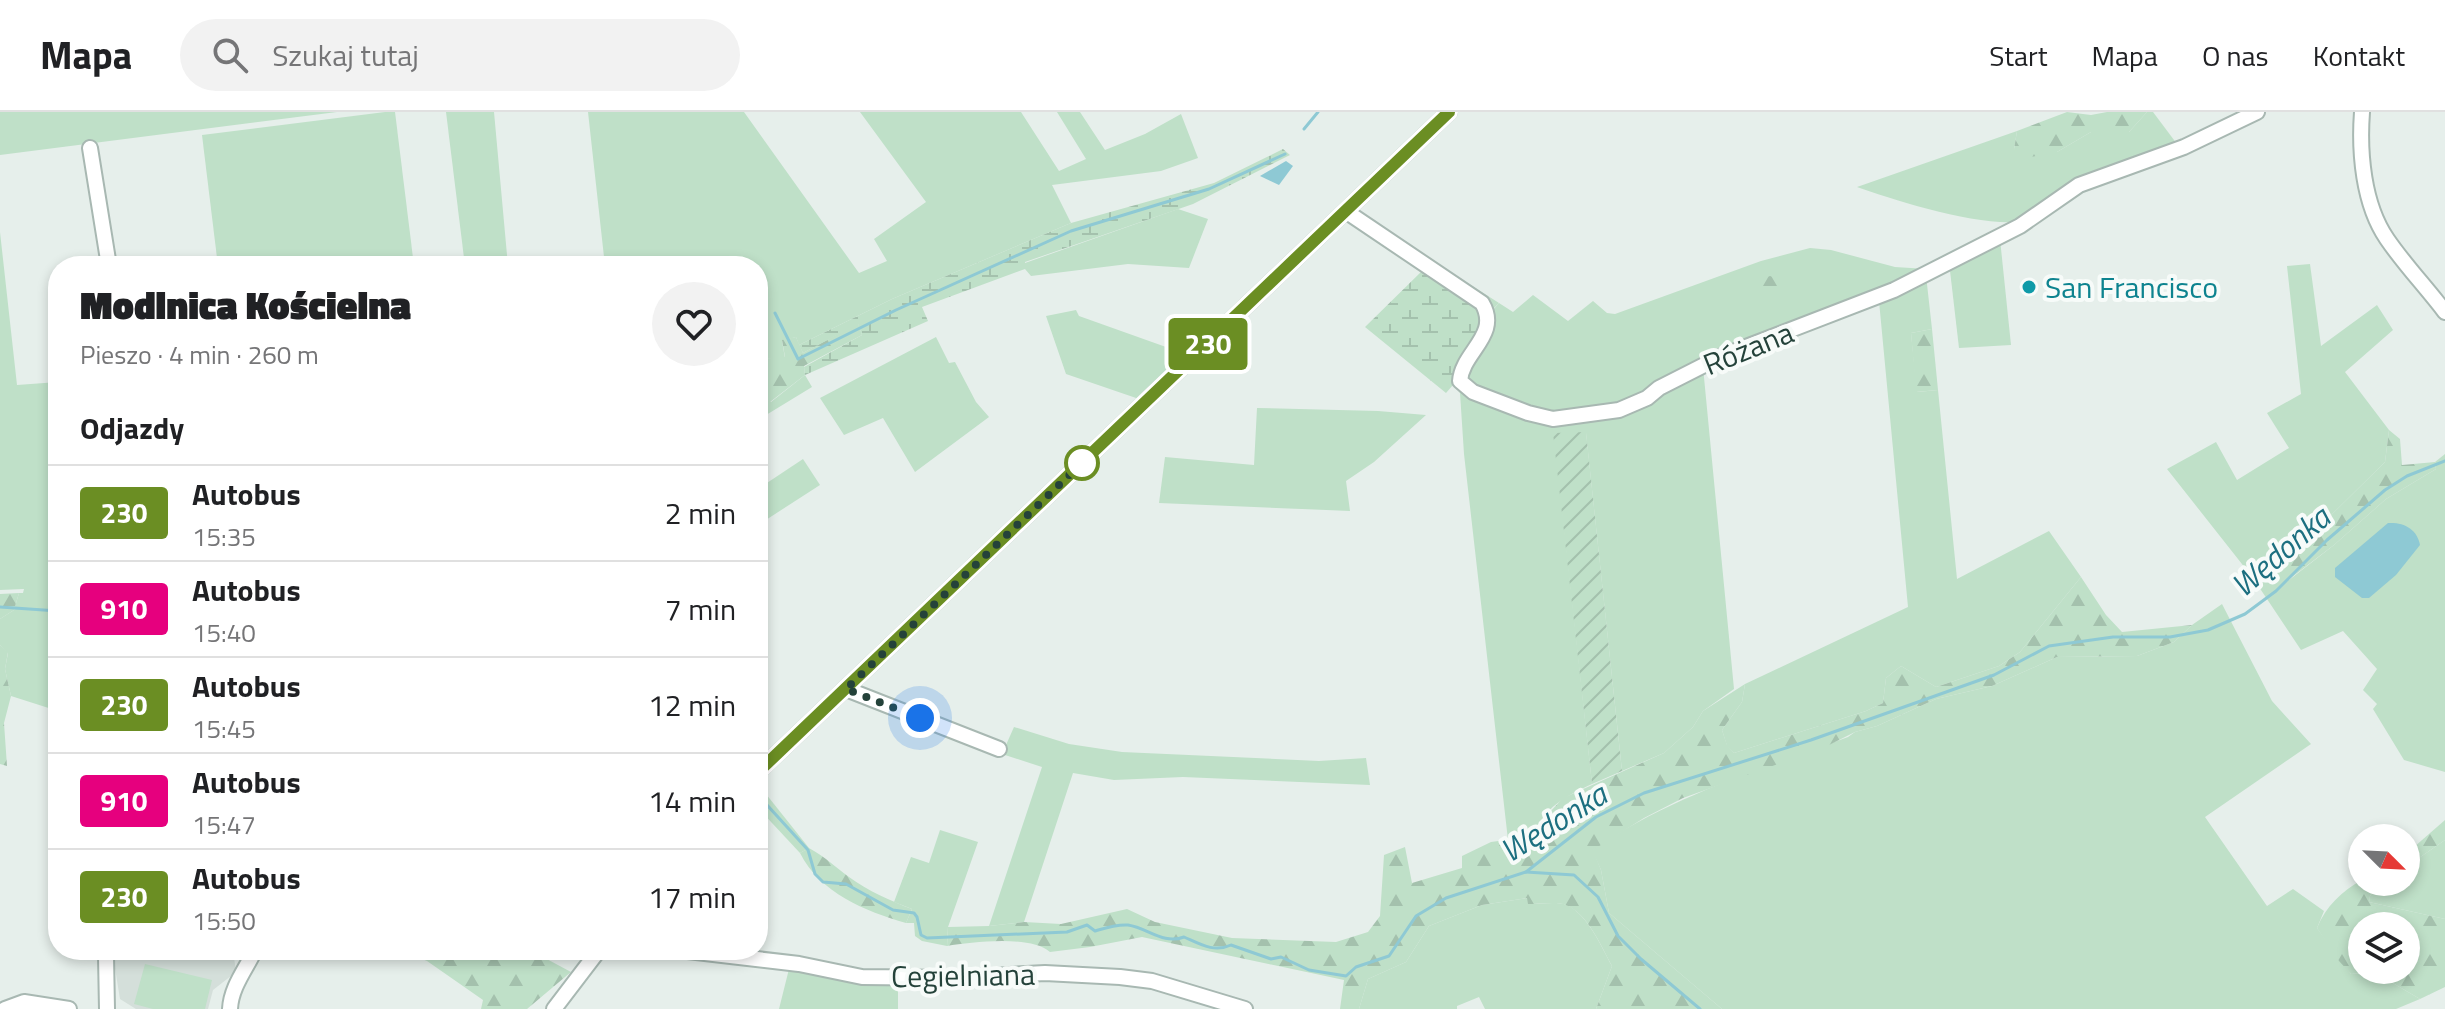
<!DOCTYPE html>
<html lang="pl">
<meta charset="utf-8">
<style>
:root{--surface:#fff;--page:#f2f2f2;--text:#202124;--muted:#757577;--line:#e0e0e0}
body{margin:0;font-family:"Titillium Web",sans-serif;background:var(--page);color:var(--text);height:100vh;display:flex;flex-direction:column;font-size:30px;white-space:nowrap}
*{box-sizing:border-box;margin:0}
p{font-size:26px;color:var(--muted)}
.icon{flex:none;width:44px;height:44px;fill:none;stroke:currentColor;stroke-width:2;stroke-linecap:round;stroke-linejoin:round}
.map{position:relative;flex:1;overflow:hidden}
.side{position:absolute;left:48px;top:144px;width:720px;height:704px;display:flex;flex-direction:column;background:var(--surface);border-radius:32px;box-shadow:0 4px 12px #0003}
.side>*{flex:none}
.badge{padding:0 16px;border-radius:6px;font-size:28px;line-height:52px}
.needle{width:52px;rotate:114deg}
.fabs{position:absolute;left:2348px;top:712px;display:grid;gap:16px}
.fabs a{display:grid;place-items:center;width:72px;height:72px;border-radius:50%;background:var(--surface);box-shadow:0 4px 12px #0003;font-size:40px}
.you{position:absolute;width:40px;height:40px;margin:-20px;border:6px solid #fff;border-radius:50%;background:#1a73e8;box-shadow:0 0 0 12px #1a73e833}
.map>.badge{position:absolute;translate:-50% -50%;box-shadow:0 0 0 4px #fff}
h2{padding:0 32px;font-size:30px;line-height:72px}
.round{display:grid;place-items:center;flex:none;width:84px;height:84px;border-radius:42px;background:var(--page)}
.head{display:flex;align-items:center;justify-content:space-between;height:136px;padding:0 32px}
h1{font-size:38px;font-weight:800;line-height:60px}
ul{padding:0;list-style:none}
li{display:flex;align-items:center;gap:24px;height:96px;padding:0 32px;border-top:2px solid var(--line)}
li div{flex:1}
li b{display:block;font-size:30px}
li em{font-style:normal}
li .badge{min-width:88px;font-weight:700;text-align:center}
header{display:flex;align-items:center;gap:48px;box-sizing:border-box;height:112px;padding:0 40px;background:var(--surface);border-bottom:2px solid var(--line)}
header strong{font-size:38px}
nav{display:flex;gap:44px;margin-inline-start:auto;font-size:28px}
.search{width:560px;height:72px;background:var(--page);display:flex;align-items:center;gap:20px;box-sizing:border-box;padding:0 28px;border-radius:44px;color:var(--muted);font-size:30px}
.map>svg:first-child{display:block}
.built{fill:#d4dfda}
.green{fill:#bfe0c8}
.forest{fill:url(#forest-firs);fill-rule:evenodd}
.wetland{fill:url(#wetland-marsh)}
.garden{fill:url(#garden-furrows)}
.water{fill:#8ec9d4}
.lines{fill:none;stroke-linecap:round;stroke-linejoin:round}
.stream{stroke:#8ec9d4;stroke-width:3}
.minor-casing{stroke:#a8b8b2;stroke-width:18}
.minor{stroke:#fff;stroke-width:14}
.line-casing{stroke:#fff;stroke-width:18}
.line{stroke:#6b8e23;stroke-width:12}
.walk{stroke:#24423a;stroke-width:8;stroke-dasharray:0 14.4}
.culture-dot{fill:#0f9aa8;stroke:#f7fbf9;stroke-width:3}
.stop-dot{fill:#fff;stroke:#6b8e23;stroke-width:4}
.labels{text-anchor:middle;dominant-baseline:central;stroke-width:8;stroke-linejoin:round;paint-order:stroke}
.culture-label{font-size:30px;fill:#0d838f;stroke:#f7fbf9;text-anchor:start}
.street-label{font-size:30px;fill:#24423a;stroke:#f7fbf9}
.water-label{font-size:32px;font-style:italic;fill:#1c6f80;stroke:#f7fbf9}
</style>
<header>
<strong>Mapa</strong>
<div class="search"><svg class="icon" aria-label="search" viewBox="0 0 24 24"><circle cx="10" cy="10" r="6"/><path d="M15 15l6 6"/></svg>Szukaj tutaj</div>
<nav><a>Start</a><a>Mapa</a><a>O nas</a><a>Kontakt</a></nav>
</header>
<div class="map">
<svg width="2445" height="897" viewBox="0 0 2445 897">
<defs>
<pattern id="forest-firs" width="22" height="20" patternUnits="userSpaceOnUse" patternTransform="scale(2)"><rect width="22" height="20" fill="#bfe0c8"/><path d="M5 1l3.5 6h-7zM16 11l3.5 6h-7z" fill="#a4c1ad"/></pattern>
<pattern id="wetland-marsh" width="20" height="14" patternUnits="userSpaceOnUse" patternTransform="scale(2)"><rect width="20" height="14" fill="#bfe0c8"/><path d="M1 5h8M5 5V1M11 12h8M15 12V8" fill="none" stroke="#a4c1ad"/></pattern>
<pattern id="garden-furrows" width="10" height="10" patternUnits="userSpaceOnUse" patternTransform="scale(2)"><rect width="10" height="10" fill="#bfe0c8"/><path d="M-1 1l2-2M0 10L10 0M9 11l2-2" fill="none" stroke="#a4c1ad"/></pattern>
</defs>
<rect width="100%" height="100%" fill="#e6efeb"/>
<!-- built -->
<path class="built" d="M112 838H233L236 860 213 878 208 897H136L120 887Z"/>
<!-- green -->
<g class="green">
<path d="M0 0H337L0 43Z"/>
<path d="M385 0H395L414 154H218L202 23Z"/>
<path d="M446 0H494L508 154H465Z"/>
<path d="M588 0H744L859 161 887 149 874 127 926 90 860 0H1021L1059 59 1086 47 1057 0H1080L1105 38 1145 22 1181 2 1198 46 1161 59 1052 73 1071 111 892 187 799 233 796 225 782 229 785 246 758 247V154H605Z"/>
<path d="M2147 0H2153L2177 32C2139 48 2103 67 2067 86 2054 93 2038 105 2024 109 1986 117 1893 88 1857 75L2017 19 2014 37 2057 40 2091 20H2129Z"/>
<path d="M1178 97 1208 107 1189 156 1128 152 1031 164 1025 157V151Z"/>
<path d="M0 120 17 273 58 270V599L11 584 5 557 8 541 0 533V507L14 498 19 481H23L24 477 0 478Z"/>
<path d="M2000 127 2011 233 1959 236 1949 150Z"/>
<path d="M1810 136 1831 138 1895 155 1927 157 1703 255 1734 577 1703 599 1693 615 1664 641 1622 659 1586 321 1554 322 1592 672C1569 683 1540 696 1536 724L1508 728 1464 342 1460 281 1453 273C1462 244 1478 213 1499 191L1513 200 1533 183 1568 209 1593 189 1607 201 1615 202 1761 149Z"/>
<path d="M2310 152 2321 234 2377 193 2393 218 2345 260 2389 318 2385 350 2315 419 2269 454 2289 468 2334 433 2386 387 2436 357 2435 350 2445 342V660L2404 648 2373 597 2377 592 2363 578 2377 557 2343 519 2301 538 2253 466 2167 357 2216 330 2237 368 2289 336 2267 301 2301 282 2287 154Z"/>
<path d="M1926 163 1932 217 1911 221 1917 280 1938 278 1957 467 2049 419 2081 465 2020 540 1999 554 1936 575 1901 554 1886 566 1883 591 1866 599 1734 641 1727 634 1722 618 1742 590 1745 572 1908 495 1879 189Z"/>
<path d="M1076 198 1079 204 1180 240 1178 250 1139 287 1066 262 1046 204Z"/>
<path d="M936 225 949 251 955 250 976 290 989 305 915 360 883 306 844 323 820 286Z"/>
<path d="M805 263 812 275 758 308V280L771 290Z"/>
<path d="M1257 296 1378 299 1426 303 1374 350 1346 369 1350 399 1159 391 1165 345 1254 353Z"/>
<path d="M803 347 820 373 758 413V377Z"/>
<path d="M2222 492 2272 589 2311 632 2205 705 2267 794 2293 777 2324 799 2317 816 2351 862 2374 860 2420 887 2396 897H1722L1609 801 1601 758 1592 738C1672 684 1758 658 1848 625L1855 620 1877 614 1936 587 1992 574 2057 545 2137 544 2174 530 2192 513Z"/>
<path d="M1014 615 1069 632 1122 640 1319 649 1366 646 1370 673 1183 665 1114 668 1073 661 1024 810 989 814 1042 655 1002 642Z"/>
<path d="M758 672 809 736 800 741 758 696Z"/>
<path d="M940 718 978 730 948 815 947 834 922 829 915 824 914 811H906L912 797 894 790 911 745 929 751Z"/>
<path d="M2445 728V807L2369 790 2370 784 2387 770H2406V755Z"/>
<path d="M1528 786 1529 792C1540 792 1557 789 1567 793 1588 803 1601 834 1612 854L1596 897H1485L1479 885 1457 894V897H1359L1368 867 1406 850 1429 814 1482 793Z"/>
<path d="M145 852 212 868 205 897H153L134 892Z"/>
<path d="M789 857 898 869V897H779Z"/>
</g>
<!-- forest -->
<g class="forest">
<path d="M2067 0 2091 3 2107 0H2147L2129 20H2091L2057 40 2025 46 2014 37 2017 19Z"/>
<path d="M1770 164 1782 168 1784 180 1767 186 1759 179 1757 168Z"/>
<path d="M858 211 862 223 804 254 805 263 770 290 759 279 768 267 762 261H758V247L785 245 782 228 796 225 803 241Z"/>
<path d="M1932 217 1938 278 1916 280 1911 221Z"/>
<path d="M2389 318 2400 327 2402 353 2435 350 2436 357 2386 387 2334 433 2288 468 2268 454 2315 419 2385 350Z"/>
<path d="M2081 465 2106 503 2122 520 2192 513 2174 530 2137 544 2057 545 1992 574 1936 587 1877 614 1855 620 1823 636 1683 686 1644 706 1593 738 1601 758 1609 801 1722 897H1596L1612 854C1601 834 1588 802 1566 793 1557 789 1539 792 1528 792L1527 786 1482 793 1429 814 1406 850 1368 867 1359 897H1340L1344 868 1142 825 1090 835 1050 840C1030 823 973 830 947 834L948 815 989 814 1024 810 1061 812 1127 797 1155 810 1232 826 1336 830 1368 820 1380 804 1384 743 1405 735 1412 771 1462 756V744L1491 730 1535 724 1537 714 1563 686 1664 641 1693 615 1703 599 1745 572 1742 590 1722 618 1727 633 1734 641 1866 599 1883 591 1886 566 1901 554 1936 575 1999 554 2020 540Z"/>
<path d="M19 481 14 498 0 507V482Z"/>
<path d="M0 533 8 540 5 557 11 584 4 611 7 654 0 652Z"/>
<path d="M2445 708V728L2406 755V742Z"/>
<path d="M809 736C827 746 834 754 849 765 868 779 891 789 912 797L906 811C865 799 820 781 800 741Z"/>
<path d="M2362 768 2387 770 2370 784 2369 790 2445 807V875L2420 887 2374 860 2351 862 2339 849 2317 816C2326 794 2342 779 2362 768ZM2362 814H2406V858H2362Z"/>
<path d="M400 838H530L571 860 527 897H481L483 888 427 849Z"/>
</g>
<!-- wetland -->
<g class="wetland">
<path d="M1283 37 1290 43 1193 92 1025 150V157L922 195 928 209 805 263 804 255 862 223 858 212 803 241 799 233 892 187 1071 111 1214 71Z"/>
<path d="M1430 147 1499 191 1485 205 1453 273 1446 281 1365 215 1423 158Z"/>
</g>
<!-- garden -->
<path class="garden" d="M1586 320 1622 659 1592 672 1553 321Z"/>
<!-- water -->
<g class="water">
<path d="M1286 49 1293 54 1279 73 1260 64Z"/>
<path d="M2388 411C2404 410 2417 417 2420 433L2396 463 2369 486H2362L2335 465V456Z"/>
</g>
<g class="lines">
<!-- stream -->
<g class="stream">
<path d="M1304 17 1318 0"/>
<path d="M775 201 798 247 896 198 1071 119 1209 77 1285 42"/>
<path d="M0 495 58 499"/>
<path d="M758 683 808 738 815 762 823 770 846 772 893 798 914 801 917 805 921 823 927 826 1067 820 1087 813 1095 819C1105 816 1117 812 1128 813 1148 816 1163 833 1184 825 1200 832 1214 841 1231 833L1271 847 1281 845 1309 858 1346 864 1356 855 1389 844 1416 804 1446 786 1526 760 1596 705 1644 681 1811 628 1994 563 2049 534 2113 525H2170L2208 518 2245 502 2276 479 2327 428 2385 378 2407 364 2445 349"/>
<path d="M1526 760 1574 763 1598 785 1618 824 1641 847 1700 897"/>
</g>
<defs>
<g id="minor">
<path d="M2362 0C2359 40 2363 92 2387 127 2404 152 2426 175 2445 200"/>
<path d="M90 36 109 154"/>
<path d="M1347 100 1482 191C1501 223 1462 240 1460 269L1473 280 1528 301 1553 307 1619 298 1647 286 1659 276 1720 245 1894 178 2020 114 2079 73 2184 35 2257 0"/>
<path d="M846 577 999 637"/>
<path d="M758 660 1449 0"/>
<path d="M100 838 106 844 107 897"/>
<path d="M679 838 799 852 862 865 956 866 1045 861 1120 865 1152 869 1245 897"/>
<path d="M5 897 24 890 69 897"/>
<path d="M230 897C231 875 246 857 255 838"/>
<path d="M554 897 599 838"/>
</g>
</defs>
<!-- minor casing -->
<use href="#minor" class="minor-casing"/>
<!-- minor -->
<use href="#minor" class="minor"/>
</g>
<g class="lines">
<defs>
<path id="line" d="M758 660 1449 0"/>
</defs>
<!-- line casing -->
<use href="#line" class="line-casing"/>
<!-- line -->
<use href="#line" class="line"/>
<!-- walk -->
<path class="walk" d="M920 606 846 577 1082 351"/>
</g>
<!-- markers -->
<circle class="culture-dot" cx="2029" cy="175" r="8"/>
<circle class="stop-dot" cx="1082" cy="351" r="16"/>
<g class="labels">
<!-- culture labels -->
<g class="culture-label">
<text x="2045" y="175">San Francisco</text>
</g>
<!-- street labels -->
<g class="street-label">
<text transform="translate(1748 236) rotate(-22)">Różana</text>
<text transform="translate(963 863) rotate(-1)">Cegielniana</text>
</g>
<!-- water labels -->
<g class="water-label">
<text transform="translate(2280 439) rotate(-41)">Wędonka</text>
<text transform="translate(1553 710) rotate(-32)">Wędonka</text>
</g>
</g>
</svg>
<div class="fabs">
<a><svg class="needle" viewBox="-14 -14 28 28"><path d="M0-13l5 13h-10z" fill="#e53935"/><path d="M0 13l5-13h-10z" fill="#757577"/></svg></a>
<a><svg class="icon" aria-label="layers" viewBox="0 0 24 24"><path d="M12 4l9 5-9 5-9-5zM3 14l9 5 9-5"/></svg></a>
</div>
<div class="you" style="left:920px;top:606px"></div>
<b class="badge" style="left:1208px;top:232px;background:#6b8e23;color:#fff">230</b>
<section class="side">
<div class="head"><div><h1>Modlnica Kościelna</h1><p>Pieszo · 4 min · 260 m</p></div><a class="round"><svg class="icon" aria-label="heart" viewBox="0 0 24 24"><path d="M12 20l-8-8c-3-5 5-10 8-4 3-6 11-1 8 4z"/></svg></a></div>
<h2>Odjazdy</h2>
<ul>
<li><span class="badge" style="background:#6b8e23;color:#fff">230</span><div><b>Autobus</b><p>15:35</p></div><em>2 min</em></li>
<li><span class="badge" style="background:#e6007e;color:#fff">910</span><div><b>Autobus</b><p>15:40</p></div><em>7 min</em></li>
<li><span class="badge" style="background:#6b8e23;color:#fff">230</span><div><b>Autobus</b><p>15:45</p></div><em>12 min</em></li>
<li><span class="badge" style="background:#e6007e;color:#fff">910</span><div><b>Autobus</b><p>15:47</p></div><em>14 min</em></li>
<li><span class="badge" style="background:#6b8e23;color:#fff">230</span><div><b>Autobus</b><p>15:50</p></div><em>17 min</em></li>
</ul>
</section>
</div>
